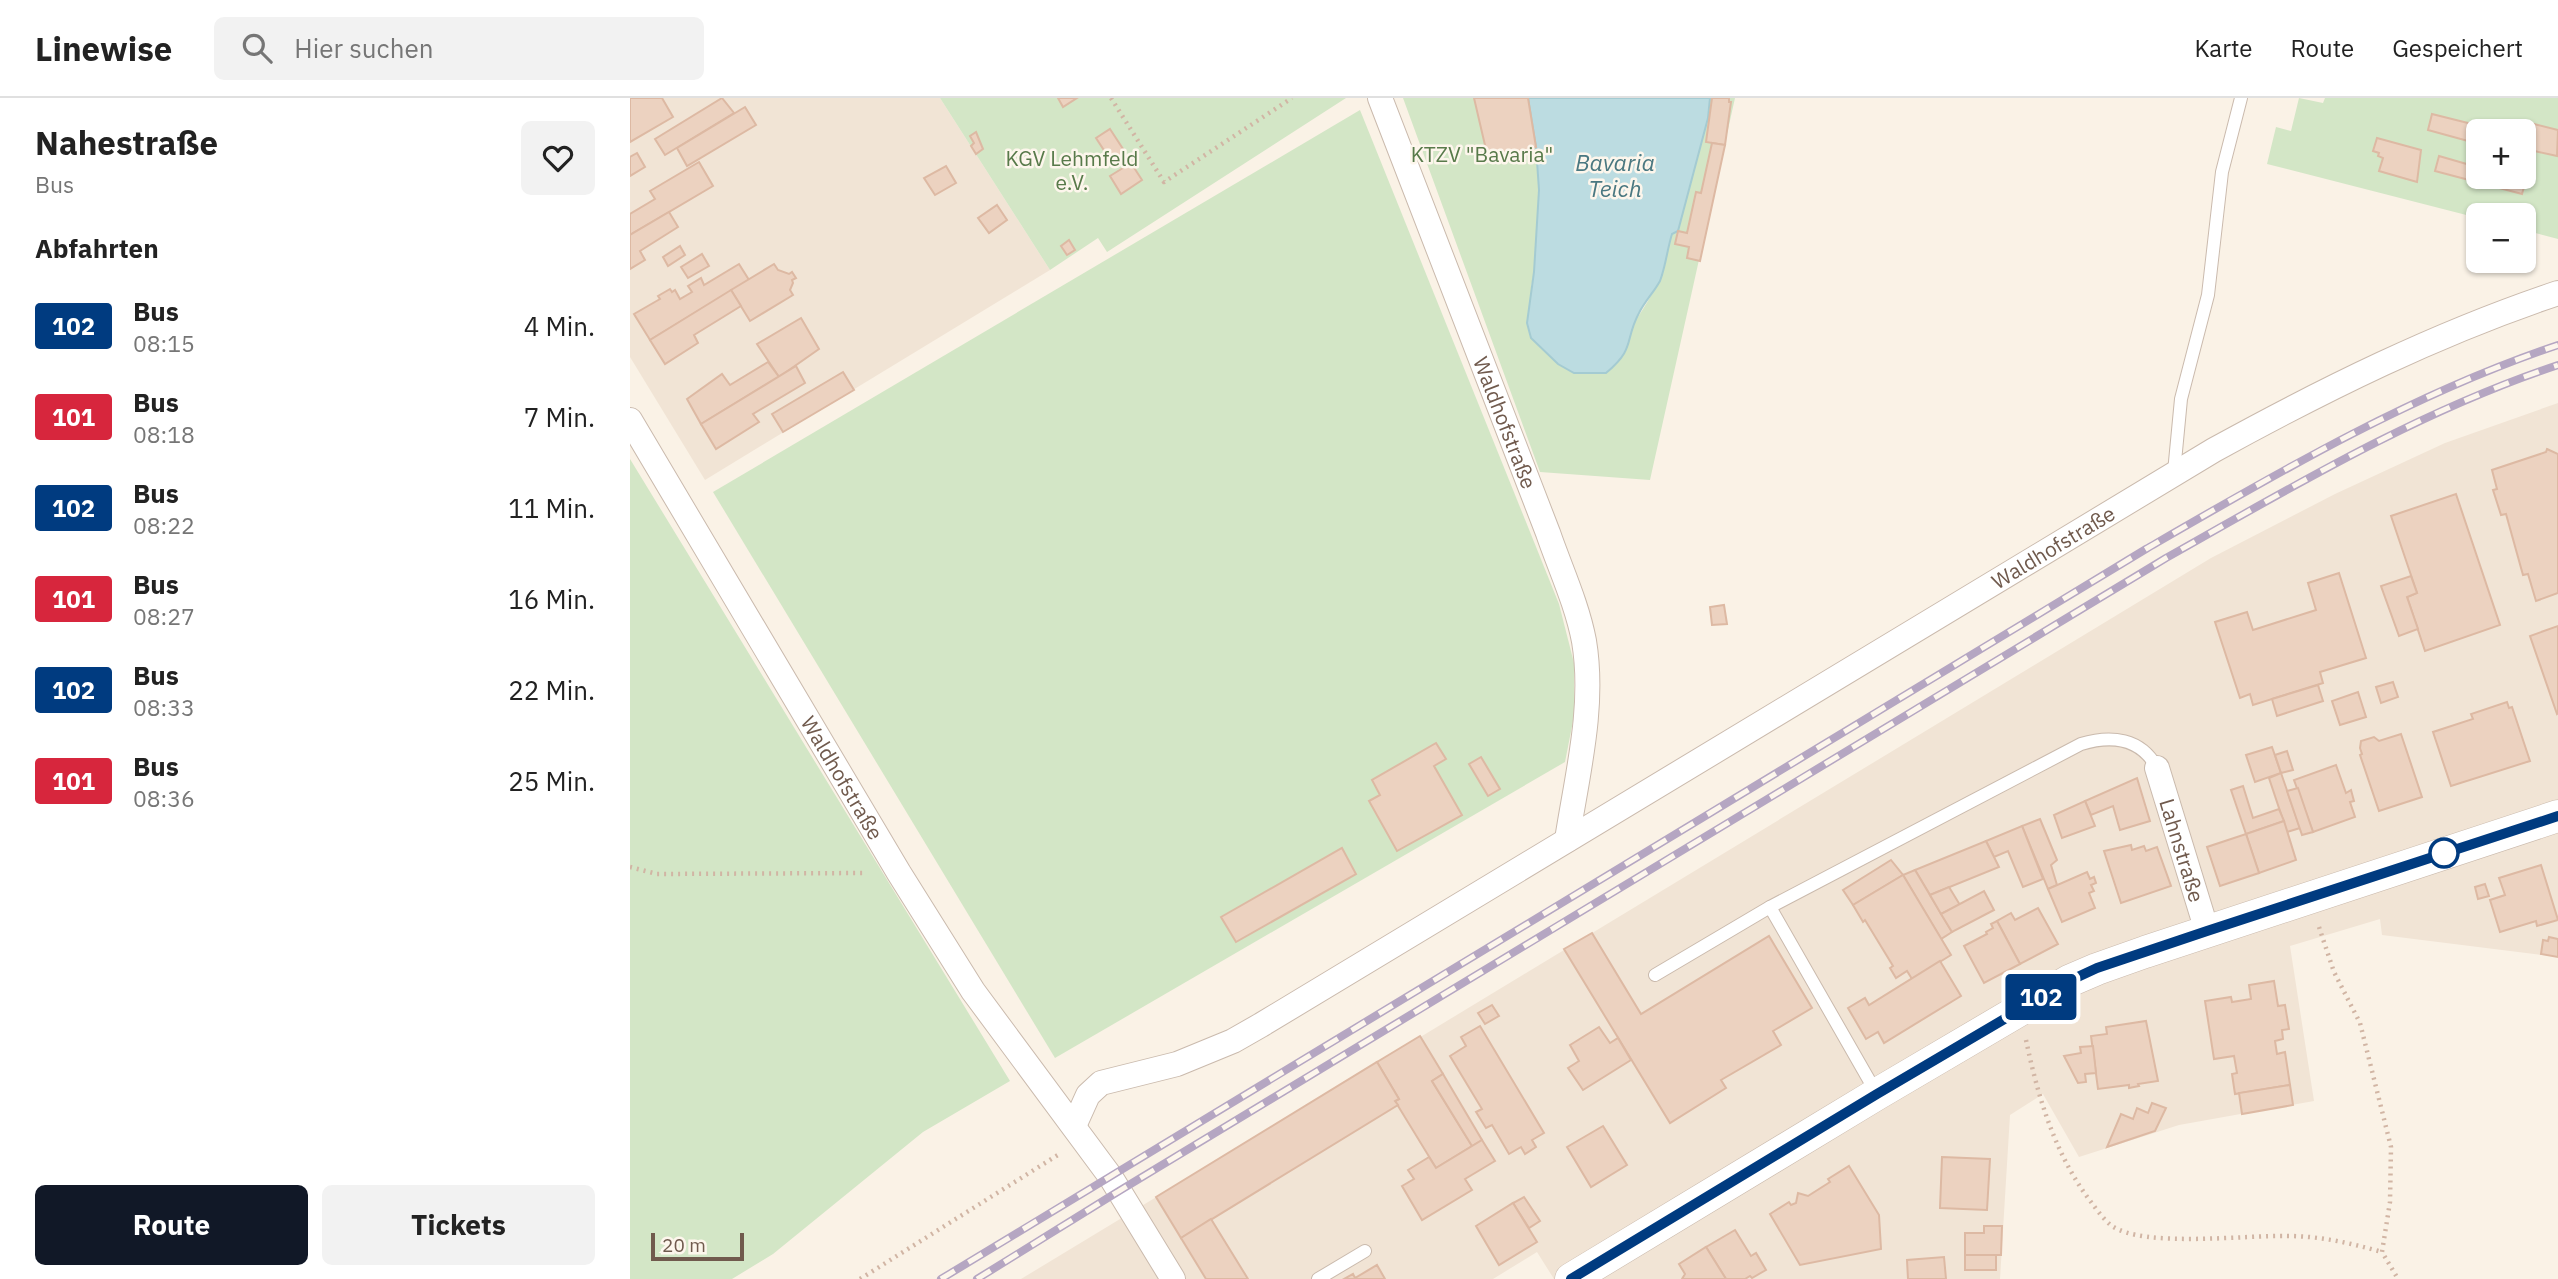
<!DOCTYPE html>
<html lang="de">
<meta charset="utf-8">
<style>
:root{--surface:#fff;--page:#f2f2f2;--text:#222;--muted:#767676;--line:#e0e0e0;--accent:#111827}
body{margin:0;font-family:"IBM Plex Sans",sans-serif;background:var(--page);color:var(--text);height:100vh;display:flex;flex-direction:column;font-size:26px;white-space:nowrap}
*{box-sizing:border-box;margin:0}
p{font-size:23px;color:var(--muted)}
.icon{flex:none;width:38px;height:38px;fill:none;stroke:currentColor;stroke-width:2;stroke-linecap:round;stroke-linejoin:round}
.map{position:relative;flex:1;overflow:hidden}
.sheet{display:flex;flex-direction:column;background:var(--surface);width:630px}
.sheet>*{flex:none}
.badge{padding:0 14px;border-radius:5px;font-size:24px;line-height:46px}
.buttons{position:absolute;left:1836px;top:21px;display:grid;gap:14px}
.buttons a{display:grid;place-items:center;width:70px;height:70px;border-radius:10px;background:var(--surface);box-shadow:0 2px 5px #0004;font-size:35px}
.scale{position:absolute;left:21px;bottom:18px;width:93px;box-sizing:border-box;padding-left:7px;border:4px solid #705a4d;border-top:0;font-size:19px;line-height:24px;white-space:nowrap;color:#705a4d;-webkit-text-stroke:5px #fdf6ec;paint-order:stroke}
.map>.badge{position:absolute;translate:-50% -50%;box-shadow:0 0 0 4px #fff}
h2{padding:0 35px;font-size:26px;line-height:63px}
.round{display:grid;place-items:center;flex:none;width:74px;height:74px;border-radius:10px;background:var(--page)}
.headline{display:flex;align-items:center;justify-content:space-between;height:119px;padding:0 35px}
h1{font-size:33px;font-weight:700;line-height:52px}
.button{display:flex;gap:14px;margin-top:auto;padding:14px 35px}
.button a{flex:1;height:80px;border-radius:10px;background:var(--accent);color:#fff;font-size:28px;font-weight:700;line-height:80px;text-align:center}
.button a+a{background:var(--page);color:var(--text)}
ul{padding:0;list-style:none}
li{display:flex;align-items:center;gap:21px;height:91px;padding:0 35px}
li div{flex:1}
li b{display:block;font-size:26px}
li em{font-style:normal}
li .badge{min-width:77px;font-weight:700;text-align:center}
header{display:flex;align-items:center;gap:42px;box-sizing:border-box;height:98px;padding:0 35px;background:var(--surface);border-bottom:2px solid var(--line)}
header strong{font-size:33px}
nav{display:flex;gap:38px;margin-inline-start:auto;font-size:24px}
.search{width:490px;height:63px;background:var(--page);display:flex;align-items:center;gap:18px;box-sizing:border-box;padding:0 24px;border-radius:10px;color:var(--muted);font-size:26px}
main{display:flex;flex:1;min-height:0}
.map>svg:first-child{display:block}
.residential{fill:#f1e4d5}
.green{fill:#d3e6c6;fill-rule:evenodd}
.water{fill:#bcdce1;stroke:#a4cbd2;stroke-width:2}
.building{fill:#ecd2c0;stroke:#ddb9a3;stroke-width:2}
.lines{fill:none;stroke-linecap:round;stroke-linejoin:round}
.service-casing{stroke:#cabaad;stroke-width:14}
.minor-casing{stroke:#cabaad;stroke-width:26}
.tertiary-casing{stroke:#cabaad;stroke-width:33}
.path{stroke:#d1b5a4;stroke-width:4.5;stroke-dasharray:2 5;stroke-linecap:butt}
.service{stroke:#fff;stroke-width:12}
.minor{stroke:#fff;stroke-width:24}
.tertiary{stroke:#fff;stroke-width:32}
.rail-casing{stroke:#b5a6c2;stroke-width:8}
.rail{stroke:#fdf6ec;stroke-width:5;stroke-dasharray:16;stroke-linecap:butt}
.line-casing{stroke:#fff;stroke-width:16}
.line{stroke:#003b80;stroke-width:10}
.stop-dot{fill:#fff;stroke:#003b80;stroke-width:3.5}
.labels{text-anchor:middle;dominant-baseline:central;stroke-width:5;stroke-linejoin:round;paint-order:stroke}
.park-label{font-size:21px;fill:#587a4a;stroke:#fdf6ec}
.street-label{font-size:21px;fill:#705a4d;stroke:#fdf6ec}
.water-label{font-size:23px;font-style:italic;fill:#4a7881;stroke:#fdf6ec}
</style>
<header>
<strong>Linewise</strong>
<div class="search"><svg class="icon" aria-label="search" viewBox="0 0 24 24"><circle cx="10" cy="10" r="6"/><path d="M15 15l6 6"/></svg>Hier suchen</div>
<nav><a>Karte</a><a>Route</a><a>Gespeichert</a></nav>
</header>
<main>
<section class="sheet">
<div class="headline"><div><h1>Nahestraße</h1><p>Bus</p></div><a class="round"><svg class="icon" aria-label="heart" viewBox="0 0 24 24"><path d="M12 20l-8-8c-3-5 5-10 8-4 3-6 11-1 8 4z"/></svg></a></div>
<h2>Abfahrten</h2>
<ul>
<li><span class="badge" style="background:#003b80;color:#fff">102</span><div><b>Bus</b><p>08:15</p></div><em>4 Min.</em></li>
<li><span class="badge" style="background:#d7263d;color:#fff">101</span><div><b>Bus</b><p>08:18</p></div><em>7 Min.</em></li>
<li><span class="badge" style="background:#003b80;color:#fff">102</span><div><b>Bus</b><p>08:22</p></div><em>11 Min.</em></li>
<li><span class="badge" style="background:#d7263d;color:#fff">101</span><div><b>Bus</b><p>08:27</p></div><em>16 Min.</em></li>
<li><span class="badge" style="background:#003b80;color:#fff">102</span><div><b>Bus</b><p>08:33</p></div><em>22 Min.</em></li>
<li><span class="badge" style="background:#d7263d;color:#fff">101</span><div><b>Bus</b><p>08:36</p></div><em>25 Min.</em></li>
</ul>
<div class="button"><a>Route</a><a>Tickets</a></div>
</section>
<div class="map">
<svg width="1928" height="1181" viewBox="0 0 1928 1181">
<rect width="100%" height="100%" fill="#faf2e6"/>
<!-- residential -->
<g class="residential">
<path d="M0 0H310L420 172 75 382 0 259Z"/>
<path d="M1928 305V859L1752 837 1750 821 1660 848 1684 1003 1549 1027 1449 1059 1413 996 1380 1017 1370 1181H924L907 1154 863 1181H391L1581 460 1705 396 1815 345Z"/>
</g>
<!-- green -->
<g class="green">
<path d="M310 0H716L477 154 468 140 420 172Z"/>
<path d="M773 0H898L906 49 909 92 904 174 901 189 944 275 967 276C994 237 1035 192 1039 144L1078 20 1080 0H1105L1020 382 910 374Z"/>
<path d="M1669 0 1693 5 1695 0H1928V141L1894 132V117H1848V120L1637 66 1646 29 1661 33ZM1848 33H1894V79H1848Z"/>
<path d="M730 12 929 506 944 565V618L935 664 425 960 83 394Z"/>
<path d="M0 361 380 983 293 1034 143 1156 102 1181H0Z"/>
</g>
<!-- water -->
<path class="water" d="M898 0H1080L1078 20 1048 133 1042 136C1037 152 1036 167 1030 183 1024 194 1015 203 1009 215 994 243 1006 250 976 275H944L928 266 901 240 897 225 904 174 909 92 906 49Z"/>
<!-- building -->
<g class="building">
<path d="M0 0H32L43 19 0 44Z"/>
<path d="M92 0 104 15 35 57 25 41Z"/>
<path d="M428 0H447L433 9Z"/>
<path d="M844 0H898L906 49 858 60Z"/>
<path d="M1082 0H1099V4H1101L1095 47 1076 44Z"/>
<path d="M115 9 126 27 57 68 47 50Z"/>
<path d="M1802 16 1842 26 1838 43 1798 32Z"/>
<path d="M1900 25 1928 32 1927 58 1900 52 1903 38 1897 36Z"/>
<path d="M480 31 495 54 481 63 466 40Z"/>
<path d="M346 34 353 51 346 56 341 48 344 45 340 38Z"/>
<path d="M1747 40 1791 52 1787 84 1749 73 1753 60 1748 58 1749 55 1743 53Z"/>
<path d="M1082 45 1095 47 1070 163 1057 160 1059 149 1045 146 1048 133 1057 135 1066 94 1071 95Z"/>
<path d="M7 55 15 69 0 78V59Z"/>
<path d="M1809 58 1847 69 1848 67V79L1885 81 1884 86 1894 89 1892 96 1805 73Z"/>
<path d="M69 64 83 88 0 137V116L25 101 20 93Z"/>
<path d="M501 65 512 82 491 96 480 78Z"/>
<path d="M316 68 326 85 305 97 294 80Z"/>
<path d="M367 107 377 122 359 135 348 120Z"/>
<path d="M39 114 48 129 10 153 15 162 0 171V137Z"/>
<path d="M439 142 445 152 437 157 431 148Z"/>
<path d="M50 148 55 157 38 168 33 159Z"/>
<path d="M72 156 79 168 58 180 51 169Z"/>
<path d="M109 166 119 182 20 242 4 216 30 201 28 198 40 191 42 194 45 192 50 201 62 194 58 188 71 180 74 187Z"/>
<path d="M144 166 148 172 159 176 162 174 166 180 162 182 163 185 160 192 163 197 120 223 101 192Z"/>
<path d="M101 192 111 208 64 237 68 245 35 266 20 242Z"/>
<path d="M171 220 189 251 149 279 127 246Z"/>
<path d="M138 264 149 279 71 326 57 301 92 276 100 287Z"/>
<path d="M166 268 175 285 123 316 129 324 86 351 71 326Z"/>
<path d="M213 274 224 292 153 334 142 316Z"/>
<path d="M1917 351 1928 356V495L1906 503 1898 476 1893 477 1876 416 1871 417 1863 392 1867 391 1862 372 1916 354Z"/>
<path d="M1826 396 1870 527 1795 553 1777 499 1787 495 1761 418Z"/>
<path d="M1709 475 1736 560 1690 574 1693 585 1623 607 1620 596 1610 600 1585 524 1617 514 1623 532 1686 512 1678 485Z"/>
<path d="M1781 478 1787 495 1777 499 1788 531 1769 538 1751 488Z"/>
<path d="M1094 507 1097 526 1082 527 1080 509Z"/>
<path d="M1928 528V615L1927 616 1900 538Z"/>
<path d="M1763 584 1768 599 1751 605 1746 589Z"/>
<path d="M1688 587 1693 603 1647 618 1642 601Z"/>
<path d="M1728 594 1736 619 1710 627 1702 603Z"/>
<path d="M1877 604 1879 610 1882 609 1900 663 1821 688 1803 634 1843 621 1841 616Z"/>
<path d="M1771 636 1792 699 1749 713 1730 657 1732 656 1730 650 1731 643 1744 639 1749 643Z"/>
<path d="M806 645 816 661 804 668 832 717 767 753 739 703 750 697 742 682Z"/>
<path d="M1642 649 1651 675 1625 684 1616 657Z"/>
<path d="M1657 653 1663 672 1651 675 1645 657Z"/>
<path d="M851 659 870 691 858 698 839 666Z"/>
<path d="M1706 667 1716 695 1721 692 1724 703 1720 704 1725 719 1683 734 1664 682Z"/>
<path d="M1651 675 1670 730 1657 734 1639 680Z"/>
<path d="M1507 680 1520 723 1490 732 1483 708 1461 717 1455 703Z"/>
<path d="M1613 688 1623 720 1649 711 1654 723 1616 736 1601 692Z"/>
<path d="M1668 690 1683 734 1672 737 1657 693Z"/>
<path d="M1455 703 1465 728 1432 740 1424 717Z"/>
<path d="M1410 721 1427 762 1421 767 1427 787 1418 791 1392 728Z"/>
<path d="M1654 723 1666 762 1629 775 1616 736Z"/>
<path d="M1392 728 1413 781 1393 789 1378 753 1364 759 1356 743Z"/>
<path d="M1616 736 1629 775 1590 788 1577 749Z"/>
<path d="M1356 743 1369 769 1300 797 1285 772Z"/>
<path d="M1501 747 1502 752 1514 748 1516 753 1527 749 1541 788 1491 805 1474 753Z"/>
<path d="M712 750 726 776 606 844 591 819Z"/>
<path d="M1261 762 1273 777 1223 807 1213 792Z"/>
<path d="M1911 767 1928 822 1907 828 1906 823 1870 834 1860 802 1875 797 1869 780Z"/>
<path d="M1285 772 1322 834 1311 841 1273 777Z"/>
<path d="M1457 774 1460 781 1464 779 1466 785 1461 787 1464 793 1459 795 1465 810 1432 824 1418 791Z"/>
<path d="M1273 777 1321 857 1282 881 1277 873 1266 880 1260 870 1263 868 1235 822 1233 824 1223 807Z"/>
<path d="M1855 786 1859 798 1848 801 1845 789Z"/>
<path d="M1319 789 1330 807 1311 816 1300 797Z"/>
<path d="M1354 793 1364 812 1322 834 1311 816Z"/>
<path d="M1408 810 1428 846 1390 866 1367 823 1381 815 1385 822Z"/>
<path d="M1367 823 1390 866 1354 885 1334 848 1357 836 1356 834 1363 830 1361 826Z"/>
<path d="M962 835 1011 916 1139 838 1182 910 1143 933 1151 947 1091 982 1096 990 1040 1025 934 851Z"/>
<path d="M1919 839 1928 841V859L1911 856 1913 842 1918 843Z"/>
<path d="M1310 863 1331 898 1254 945 1248 934 1236 941 1218 910 1235 900 1239 907Z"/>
<path d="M1644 883 1648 908 1655 907 1659 931 1652 932 1653 941 1645 943 1647 956 1655 954 1660 987 1605 996 1602 976 1607 975 1604 958 1584 961 1575 903 1601 899 1602 904 1621 901 1619 887Z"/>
<path d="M862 907 869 918 855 926 848 915Z"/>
<path d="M1516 923 1528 983 1508 986 1509 988 1499 990V987L1468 991 1461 938 1477 936 1476 929Z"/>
<path d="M850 928 914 1035 902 1042 906 1049 895 1056 891 1049 879 1056 862 1027 856 1030 846 1014 852 1011 820 958 836 948 831 939Z"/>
<path d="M969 929 980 945 988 940 1001 962 953 992 938 970 949 963 940 947Z"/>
<path d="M790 938 813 976 802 983 842 1048 806 1070 765 1003 769 1001 747 964Z"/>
<path d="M1463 948 1466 975 1455 976 1456 984 1448 985 1434 958 1451 955 1450 949Z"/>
<path d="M747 964 769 1001 765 1003 768 1007 551 1140 526 1099Z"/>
<path d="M813 976 852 1042 842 1048 802 983Z"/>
<path d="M1660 987 1663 1007 1612 1016 1609 995Z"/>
<path d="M1522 1005 1536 1010 1525 1033 1477 1049 1491 1016 1503 1021 1507 1010 1518 1015Z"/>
<path d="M973 1028 997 1067 961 1089 937 1049Z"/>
<path d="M852 1042 865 1063 835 1081 842 1092 792 1122 772 1088 784 1081 778 1072 799 1059 806 1070Z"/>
<path d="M1312 1059 1360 1061 1357 1112 1310 1110Z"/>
<path d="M1219 1068 1249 1117 1251 1151 1170 1167 1140 1116 1159 1104 1161 1107 1166 1105 1168 1095 1178 1098 1200 1084 1198 1081Z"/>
<path d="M894 1099 910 1123 899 1130 883 1105Z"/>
<path d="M883 1105 907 1144 869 1167 846 1128Z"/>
<path d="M581 1121 618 1181H576L551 1140Z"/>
<path d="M1354 1128H1372L1371 1157H1335V1135H1354Z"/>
<path d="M1105 1132 1121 1158 1126 1155 1136 1172 1122 1180 1120 1178 1115 1181H1096L1076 1149Z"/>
<path d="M1076 1149 1096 1181H1052L1055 1176 1049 1166Z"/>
<rect x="1335" y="1157" width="31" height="15"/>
<path d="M1314 1159 1316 1181H1278L1277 1162Z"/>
<path d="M747 1167 755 1181H714L723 1176 725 1180Z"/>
</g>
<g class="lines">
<defs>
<g id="service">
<path d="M1544 374 1551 301 1578 197 1592 74 1611 0"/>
<path d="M1140 809 1247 996"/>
<path d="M1025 877 1140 809 1451 646C1481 637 1511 640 1527 670"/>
<path d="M688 1181 735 1153"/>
</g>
<g id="minor">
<path id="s1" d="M750 0 918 435C930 470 947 506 954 543 965 609 947 677 937 742"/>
<path id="s2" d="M0 322 269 775 343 893 480 1078 543 1181"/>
<path id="s3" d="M1527 670 1577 833"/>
<path id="s4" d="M444 1028 458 997 471 985 547 966 603 943 631 927 1584 352C1695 291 1808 235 1928 195"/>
</g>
<path id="tertiary" d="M941 1181 1247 996 1439 883 1467 871 1515 854 1928 718"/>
</defs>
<!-- service casing -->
<use href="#service" class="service-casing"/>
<!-- minor casing -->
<use href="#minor" class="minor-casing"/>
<!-- tertiary casing -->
<use href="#tertiary" class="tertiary-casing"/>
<!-- path -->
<g class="path">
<path d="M481 0 534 84 662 0"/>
<path d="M0 769 27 776 236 775"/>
<path d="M1689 829 1704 874 1730 925 1761 1049 1760 1104 1752 1154 1768 1181"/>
<path d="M1396 942C1408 999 1425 1057 1461 1104 1467 1112 1474 1122 1482 1128 1514 1150 1616 1137 1657 1138 1690 1138 1720 1145 1752 1154"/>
<path d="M230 1181 431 1055"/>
</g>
<!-- service -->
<use href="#service" class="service"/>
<!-- minor -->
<use href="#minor" class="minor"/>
<!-- tertiary -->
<use href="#tertiary" class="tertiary"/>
<defs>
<g id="rail">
<path d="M311 1181 1516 451C1649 374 1782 296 1928 247"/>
<path d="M347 1181 489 1093 1536 460C1662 389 1789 313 1928 267"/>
</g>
</defs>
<!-- rail casing -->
<use href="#rail" class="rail-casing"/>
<!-- rail -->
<use href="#rail" class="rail"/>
</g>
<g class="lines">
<defs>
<path id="line" d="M941 1181 1247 996 1439 883 1467 870 1577 833 1928 718"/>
</defs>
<!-- line casing -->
<use href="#line" class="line-casing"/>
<!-- line -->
<use href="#line" class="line"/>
</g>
<!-- markers -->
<circle class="stop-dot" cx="1814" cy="755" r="14"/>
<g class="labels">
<!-- park labels -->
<g class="park-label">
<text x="852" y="56">KTZV "Bavaria"</text>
<text x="442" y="60">KGV Lehmfeld<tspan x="442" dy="24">e.V.</tspan></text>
</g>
<!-- street labels -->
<g class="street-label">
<text stroke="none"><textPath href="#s1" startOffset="348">Waldhofstraße</textPath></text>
<text stroke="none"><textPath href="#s4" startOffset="1148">Waldhofstraße</textPath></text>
<text stroke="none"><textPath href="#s2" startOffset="416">Waldhofstraße</textPath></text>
<text stroke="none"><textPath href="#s3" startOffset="86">Lahnstraße</textPath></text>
</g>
<!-- water labels -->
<g class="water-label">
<text x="985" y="64">Bavaria<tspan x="985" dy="26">Teich</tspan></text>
</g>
</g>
</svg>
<div class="buttons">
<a>+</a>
<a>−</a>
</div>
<div class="scale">20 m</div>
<b class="badge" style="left:1411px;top:899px;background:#003b80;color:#fff">102</b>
</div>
</main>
